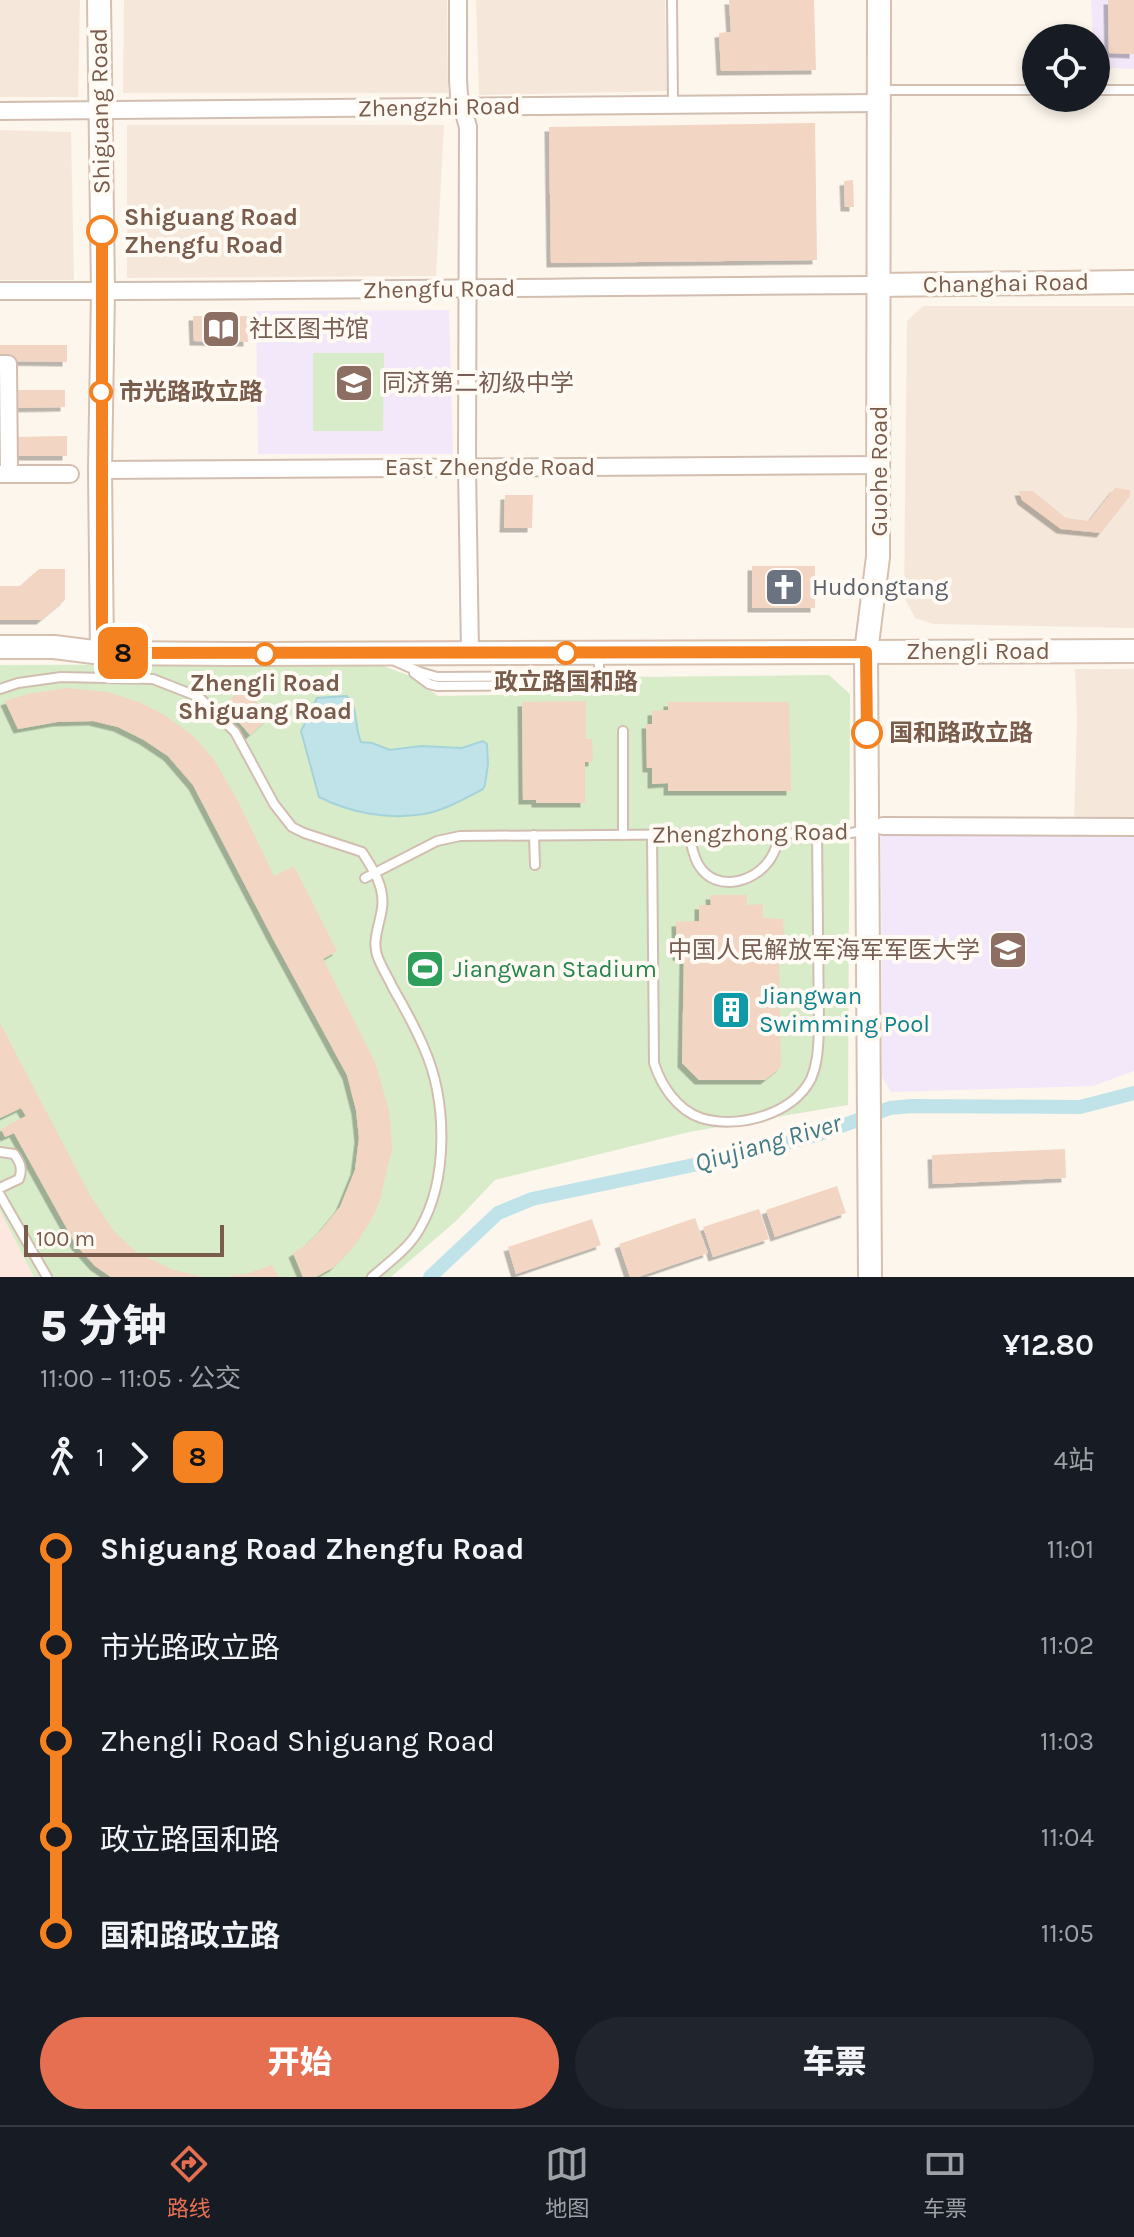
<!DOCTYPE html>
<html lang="zh">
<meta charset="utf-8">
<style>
:root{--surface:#171b24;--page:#20242c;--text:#f1f3f6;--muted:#9ea1a6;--line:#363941;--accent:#e76f51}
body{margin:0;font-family:Karla,"Noto Sans SC",sans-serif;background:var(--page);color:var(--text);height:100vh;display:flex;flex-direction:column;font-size:30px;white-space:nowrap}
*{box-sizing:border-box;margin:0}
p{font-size:26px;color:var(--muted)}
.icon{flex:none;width:44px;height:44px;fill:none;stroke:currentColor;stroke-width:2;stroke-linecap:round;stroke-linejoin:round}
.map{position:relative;height:1277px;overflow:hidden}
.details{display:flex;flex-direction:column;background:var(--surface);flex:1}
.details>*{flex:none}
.badge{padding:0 16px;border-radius:12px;font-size:28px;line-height:52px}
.fabs{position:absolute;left:1022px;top:24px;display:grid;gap:16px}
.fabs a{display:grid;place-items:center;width:88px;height:88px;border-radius:50%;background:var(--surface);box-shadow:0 4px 12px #0003;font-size:40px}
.scale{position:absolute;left:24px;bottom:20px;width:200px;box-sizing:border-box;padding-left:8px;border:4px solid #7a5c4d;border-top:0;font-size:22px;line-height:28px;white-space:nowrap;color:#7a5c4d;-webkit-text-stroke:6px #fffaf3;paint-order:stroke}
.map>.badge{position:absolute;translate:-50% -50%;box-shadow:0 0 0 4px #fff}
.legs{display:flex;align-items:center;gap:12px;height:88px;padding:0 40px;font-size:26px}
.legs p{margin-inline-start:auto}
.headline{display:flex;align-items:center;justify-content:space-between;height:136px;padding:0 40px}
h1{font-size:44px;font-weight:800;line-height:60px}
.cta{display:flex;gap:16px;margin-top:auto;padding:16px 40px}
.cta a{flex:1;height:92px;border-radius:48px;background:var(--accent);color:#fff;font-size:32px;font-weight:800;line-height:92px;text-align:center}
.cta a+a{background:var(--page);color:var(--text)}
ul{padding:0 40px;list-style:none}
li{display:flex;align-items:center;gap:28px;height:96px;font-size:30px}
li i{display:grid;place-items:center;width:12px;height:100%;margin:0 10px;background:currentColor}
li i::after{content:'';width:20px;height:20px;margin:-10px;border:6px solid;border-radius:50%;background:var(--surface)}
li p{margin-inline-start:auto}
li:first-child i{background:linear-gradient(#0000 50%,currentColor 0)}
li:last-child i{background:linear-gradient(currentColor 50%,#0000 0)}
.tabs{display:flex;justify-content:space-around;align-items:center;height:112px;border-top:2px solid var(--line);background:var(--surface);font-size:22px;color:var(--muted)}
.tabs a{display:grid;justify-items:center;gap:4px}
.tabs .active{color:var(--accent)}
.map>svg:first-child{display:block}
.residential{fill:#f5e8da}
.commercial{fill:#fde8e0}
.education{fill:#f3e8fa}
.green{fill:#d8ecc9}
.water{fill:#bfe3e8;stroke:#a5d3da;stroke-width:2}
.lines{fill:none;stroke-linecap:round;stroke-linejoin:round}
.canal{stroke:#bfe3e8;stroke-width:14}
.building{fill:#f3d5c3;filter:url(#shadow)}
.lane-casing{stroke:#d1beb0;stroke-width:12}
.street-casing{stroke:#d1beb0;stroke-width:20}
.secondary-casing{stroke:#d6c0b0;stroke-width:26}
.lane{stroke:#fff;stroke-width:8}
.street{stroke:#fff;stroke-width:16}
.secondary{stroke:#fff;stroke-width:22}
.line-1-casing{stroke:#fff;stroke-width:18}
.line-1{stroke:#f58220;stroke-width:12}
.stop-1-dot{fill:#fff;stroke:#f58220;stroke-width:4}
.labels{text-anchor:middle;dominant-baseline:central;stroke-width:8;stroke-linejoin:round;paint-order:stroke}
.street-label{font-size:24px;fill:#7a5c4d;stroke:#fffaf3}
.stop-label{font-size:24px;font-weight:bold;fill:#7a5c4d;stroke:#fffaf3;text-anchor:start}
.education-label{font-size:24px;fill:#785e54;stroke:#fffaf3;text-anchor:start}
.worship-label{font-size:24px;fill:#5b616d;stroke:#fffaf3;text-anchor:start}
.leisure-label{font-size:24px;fill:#27864d;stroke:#fffaf3;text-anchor:start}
.culture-label{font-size:24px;fill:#0d838f;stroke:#fffaf3;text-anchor:start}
.water-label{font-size:26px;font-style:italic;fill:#437c86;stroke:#fffaf3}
</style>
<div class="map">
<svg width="1134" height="1277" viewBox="0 0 1134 1277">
<defs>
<filter id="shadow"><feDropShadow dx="-4.5" dy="4.5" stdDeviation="0" flood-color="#0004"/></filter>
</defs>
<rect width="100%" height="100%" fill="#fdf6ec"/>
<!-- residential -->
<g class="residential">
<path d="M0 0H80L78 97H0Z"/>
<path d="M124 0H447L448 93H123Z"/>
<path d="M476 0H665L667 91 479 95Z"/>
<path d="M127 125H444L436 276 127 278Z"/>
<path d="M0 130 71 132 74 280H0Z"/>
<path d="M923 306H1134V628L933 624 915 618 904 597 907 321Z"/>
<path d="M1075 669H1134V819L1074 820 1077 719Z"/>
</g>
<!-- commercial -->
<path class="commercial" d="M0 1211 34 1277H0Z"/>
<!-- education -->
<g class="education">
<path d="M1091 0H1134V69L1096 67V38H1093Z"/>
<path d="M449 310 453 454H258L256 311Z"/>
<path d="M881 829H1134V1071L1093 1086 891 1092 882 1077Z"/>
</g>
<!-- green -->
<g class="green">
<path d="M313 353H384L383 431H313Z"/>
<path d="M378 664 413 677 438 696 624 693 623 677 829 675 850 694 848 1105 689 1132 495 1180 456 1221 391 1277H34L0 1211V665Z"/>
</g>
<!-- water -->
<path class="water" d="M347 696C359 709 354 727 361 742L372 743 390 750 421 746 462 748 483 741 487 744 488 764 485 785 483 789C464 799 445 810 424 814 388 820 351 813 319 797L301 731 317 698Z"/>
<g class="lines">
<!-- canal -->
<path class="canal" d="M430 1277 498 1213 532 1199 741 1155 820 1134 890 1108 912 1106 1080 1107 1134 1093"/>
</g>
<!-- building -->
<g class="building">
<path d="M729 0H814L816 70 721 71 719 33 731 32Z"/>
<path d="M1108 0H1134V54L1109 53Z"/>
<path d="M815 123 817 260 551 263 549 127Z"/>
<path d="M853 180 854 207H845L844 181Z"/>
<path d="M193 316H247L248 342 194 341Z"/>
<path d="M0 345H67V362L0 361Z"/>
<path d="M13 390H65V407L12 408Z"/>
<path d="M67 436V456H11V437Z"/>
<path d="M1115 488 1130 490V496L1101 533 1061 529 1022 500 1019 491H1033L1066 518 1089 521Z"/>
<path d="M505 495H533L532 528H504Z"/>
<rect x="752" y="566" width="63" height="42"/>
<path d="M39 569H65V600L41 620H0V586H20Z"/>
<path d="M67 688 108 692 139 702 166 716 192 735 213 758 238 801 274 876 294 866 337 951 323 959 375 1062 389 1110 392 1148 380 1200 372 1219 355 1245 334 1267 316 1277H303L293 1253 306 1245 322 1229 340 1207 355 1170 359 1138 356 1110 347 1075 272 937 193 785 168 756 144 740 118 727 93 721 57 722 18 729 5 701 27 694Z"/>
<path d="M244 688 270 717 250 735 224 705Z"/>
<path d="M586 701V739H592L593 762H585V803H536V800H523L522 702Z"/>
<path d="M668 702H789L791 791H668V783L652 784V768H647L646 724H652V711L668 710Z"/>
<path d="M710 895H747V905L763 904V918L783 919 785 956 779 957 781 1067 765 1080H699L682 1063 684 957 677 956 676 922 699 921V905H711Z"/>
<path d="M0 1023 91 1197 113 1230 136 1252 171 1269 202 1277H111L95 1266 76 1245 14 1133 5 1137 1 1129 26 1116 21 1108 0 1118Z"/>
<path d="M1065 1149 1066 1178 933 1184 932 1155Z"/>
<path d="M837 1186 846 1213 775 1237 766 1210Z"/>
<path d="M759 1209 769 1239 713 1257 703 1227Z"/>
<path d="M695 1218 708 1253 638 1277H630L619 1244Z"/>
<path d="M592 1219 601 1245 516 1274 508 1247Z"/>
<path d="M272 1265 278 1277H232V1275L246 1274Z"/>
</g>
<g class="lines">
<defs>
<g id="lane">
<path d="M672 0 673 104"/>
<path d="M879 90H1036"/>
<path d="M1096 90H1134"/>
<path d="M395 661 420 672 437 677 599 676"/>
<path d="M414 673 429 684 437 686 599 685V655"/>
<path d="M0 689 18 683 61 677 153 679 199 697 235 732 274 804 292 827 304 833 362 852C373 869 385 887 382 908 380 924 372 940 377 955 381 967 388 977 393 988 404 1007 415 1027 424 1048 447 1100 449 1180 419 1230 408 1249 388 1263 372 1277"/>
<path d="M623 731V835"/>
<path d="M652 834 654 1063C661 1085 677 1110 701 1118 738 1129 792 1115 811 1079 818 1063 818 1047 819 1030L817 832"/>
<path d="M689 834C691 844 693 855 698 864 716 896 762 881 774 852 777 847 777 839 778 834"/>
<path d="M534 835 535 865"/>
<path d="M365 878 437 841 460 836 851 833 866 830"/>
<path d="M818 947 832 948"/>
<path d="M0 1152 14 1154C20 1162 23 1169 19 1179L0 1188"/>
<path d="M0 1195 47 1277"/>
</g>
<g id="street">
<path d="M458 0V80L459 95 468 127 467 468 470 653"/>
<path d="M0 111 878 103"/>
<path d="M0 291C293 292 586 286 878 285"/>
<path d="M0 364H8L9 474"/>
<path d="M100 470 879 465"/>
<path d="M0 474H70"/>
<path d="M883 826 1134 827"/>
</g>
<g id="secondary">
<path d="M99 0 103 292 100 470 102 653"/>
<path d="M878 285 1134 282"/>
<path d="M0 647H54L102 653 235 654 1134 651"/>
<path d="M870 1277 866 652 878 557 879 0"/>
</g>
</defs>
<!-- lane casing -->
<use href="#lane" class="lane-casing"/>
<!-- street casing -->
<use href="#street" class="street-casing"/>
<!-- secondary casing -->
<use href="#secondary" class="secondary-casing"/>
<!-- lane -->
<use href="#lane" class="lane"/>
<!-- street -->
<use href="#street" class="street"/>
<!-- secondary -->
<use href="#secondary" class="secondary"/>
</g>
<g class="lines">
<defs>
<path id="line-1" d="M102 231V653L866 652 867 733"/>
</defs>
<!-- line-1 casing -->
<use href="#line-1" class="line-1-casing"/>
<!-- line-1 -->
<use href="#line-1" class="line-1"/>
</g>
<!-- icons -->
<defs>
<symbol id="library-square" viewBox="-11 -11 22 22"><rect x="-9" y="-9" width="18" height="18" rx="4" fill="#8d6e63" stroke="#fffaf3"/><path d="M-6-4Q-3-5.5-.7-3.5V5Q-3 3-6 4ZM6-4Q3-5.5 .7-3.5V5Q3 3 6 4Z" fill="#fff"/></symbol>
<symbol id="school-square" viewBox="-11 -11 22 22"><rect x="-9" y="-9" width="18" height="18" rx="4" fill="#8d6e63" stroke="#fffaf3"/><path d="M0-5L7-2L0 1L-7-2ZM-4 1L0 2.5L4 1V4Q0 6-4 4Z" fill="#fff"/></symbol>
<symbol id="church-square" viewBox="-11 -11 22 22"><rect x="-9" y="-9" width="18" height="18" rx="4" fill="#6b7280" stroke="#fffaf3"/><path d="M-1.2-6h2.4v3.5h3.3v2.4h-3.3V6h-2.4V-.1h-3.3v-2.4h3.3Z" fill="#fff"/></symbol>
<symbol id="university-square" viewBox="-11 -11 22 22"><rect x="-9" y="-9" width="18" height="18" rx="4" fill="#8d6e63" stroke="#fffaf3"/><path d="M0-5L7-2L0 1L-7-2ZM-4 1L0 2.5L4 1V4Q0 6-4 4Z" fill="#fff"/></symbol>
<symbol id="stadium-square" viewBox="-11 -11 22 22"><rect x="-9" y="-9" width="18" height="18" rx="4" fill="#2e9e5b" stroke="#fffaf3"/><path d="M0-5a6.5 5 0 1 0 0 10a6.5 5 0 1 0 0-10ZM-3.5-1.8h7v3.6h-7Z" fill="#fff"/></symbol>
<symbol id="building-square" viewBox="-11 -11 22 22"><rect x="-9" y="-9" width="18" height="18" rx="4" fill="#0f9aa8" stroke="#fffaf3"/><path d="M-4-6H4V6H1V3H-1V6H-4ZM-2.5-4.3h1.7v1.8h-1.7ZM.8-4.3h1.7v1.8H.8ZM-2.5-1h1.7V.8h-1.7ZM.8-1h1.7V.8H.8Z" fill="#fff"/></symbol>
</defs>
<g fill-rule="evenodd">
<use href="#library-square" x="199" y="307" width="44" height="44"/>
<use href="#school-square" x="332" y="361" width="44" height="44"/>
<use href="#church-square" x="762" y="565" width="44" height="44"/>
<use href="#university-square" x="986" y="928" width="44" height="44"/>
<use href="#stadium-square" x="403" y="947" width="44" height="44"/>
<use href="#building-square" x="709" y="988" width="44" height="44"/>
</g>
<!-- markers -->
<g class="stop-1-dot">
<circle cx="102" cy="231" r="14"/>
<circle cx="101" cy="392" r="10"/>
<circle cx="566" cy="653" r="10"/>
<circle cx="265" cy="654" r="10"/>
<circle cx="867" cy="733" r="14"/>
</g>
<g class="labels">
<!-- street labels -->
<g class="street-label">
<text transform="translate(439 107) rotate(-1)">Zhengzhi Road</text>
<text transform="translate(100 111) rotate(-91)">Shiguang Road</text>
<text transform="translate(1006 283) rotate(-1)">Changhai Road</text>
<text transform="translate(439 289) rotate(-1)">Zhengfu Road</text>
<text x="490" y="467">East Zhengde Road</text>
<text transform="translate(879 471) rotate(-90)">Guohe Road</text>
<text x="978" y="651">Zhengli Road</text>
<text transform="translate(750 833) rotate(-1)">Zhengzhong Road</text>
</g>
<!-- stop labels -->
<g class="stop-label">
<text x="124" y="217">Shiguang Road<tspan x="124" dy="28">Zhengfu Road</tspan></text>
<text x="119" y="392">市光路政立路</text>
<text x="566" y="682" text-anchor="middle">政立路国和路</text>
<text x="265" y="683" text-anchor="middle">Zhengli Road<tspan x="265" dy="28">Shiguang Road</tspan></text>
<text x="889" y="733">国和路政立路</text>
</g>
<!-- education labels -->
<g class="education-label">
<text x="249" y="329">社区图书馆</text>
<text x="382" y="383">同济第二初级中学</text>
<text x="980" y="950" text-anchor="end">中国人民解放军海军军医大学</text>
</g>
<!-- worship labels -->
<g class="worship-label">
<text x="812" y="587">Hudongtang</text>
</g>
<!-- leisure labels -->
<g class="leisure-label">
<text x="453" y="969">Jiangwan Stadium</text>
</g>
<!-- culture labels -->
<g class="culture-label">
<text x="759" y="996">Jiangwan<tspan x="759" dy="28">Swimming Pool</tspan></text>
</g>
<!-- water labels -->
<g class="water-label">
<text transform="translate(768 1143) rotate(-16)">Qiujiang River</text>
</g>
</g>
</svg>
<div class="fabs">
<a><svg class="icon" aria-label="locate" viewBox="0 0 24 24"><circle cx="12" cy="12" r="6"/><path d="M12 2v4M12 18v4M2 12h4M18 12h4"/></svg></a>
</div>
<div class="scale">100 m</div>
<b class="badge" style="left:123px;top:653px;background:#f58220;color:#111">8</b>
</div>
<section class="details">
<div class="headline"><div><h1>5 分钟</h1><p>11:00 – 11:05 · 公交</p></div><b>¥12.80</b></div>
<div class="legs"><svg class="icon" aria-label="walk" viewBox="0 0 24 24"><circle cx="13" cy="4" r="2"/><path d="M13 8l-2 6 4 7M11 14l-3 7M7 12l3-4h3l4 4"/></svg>1<svg class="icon" aria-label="forward" viewBox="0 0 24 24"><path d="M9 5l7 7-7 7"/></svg><b class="badge" style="background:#f58220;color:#111">8</b><p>4站</p></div>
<ul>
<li><i style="color:#f58220"></i><b>Shiguang Road Zhengfu Road</b><p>11:01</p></li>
<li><i style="color:#f58220"></i><span>市光路政立路</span><p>11:02</p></li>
<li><i style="color:#f58220"></i><span>Zhengli Road Shiguang Road</span><p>11:03</p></li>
<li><i style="color:#f58220"></i><span>政立路国和路</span><p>11:04</p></li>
<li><i style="color:#f58220"></i><b>国和路政立路</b><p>11:05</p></li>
</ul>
<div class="cta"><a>开始</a><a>车票</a></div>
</section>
<nav class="tabs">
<a class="active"><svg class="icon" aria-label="directions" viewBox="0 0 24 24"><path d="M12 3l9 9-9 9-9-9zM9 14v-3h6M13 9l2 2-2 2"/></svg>路线</a>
<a><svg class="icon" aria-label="map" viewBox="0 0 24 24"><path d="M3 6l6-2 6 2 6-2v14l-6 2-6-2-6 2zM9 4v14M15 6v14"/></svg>地图</a>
<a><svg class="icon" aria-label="tickets" viewBox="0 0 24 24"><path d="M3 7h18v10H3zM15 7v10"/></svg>车票</a>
</nav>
